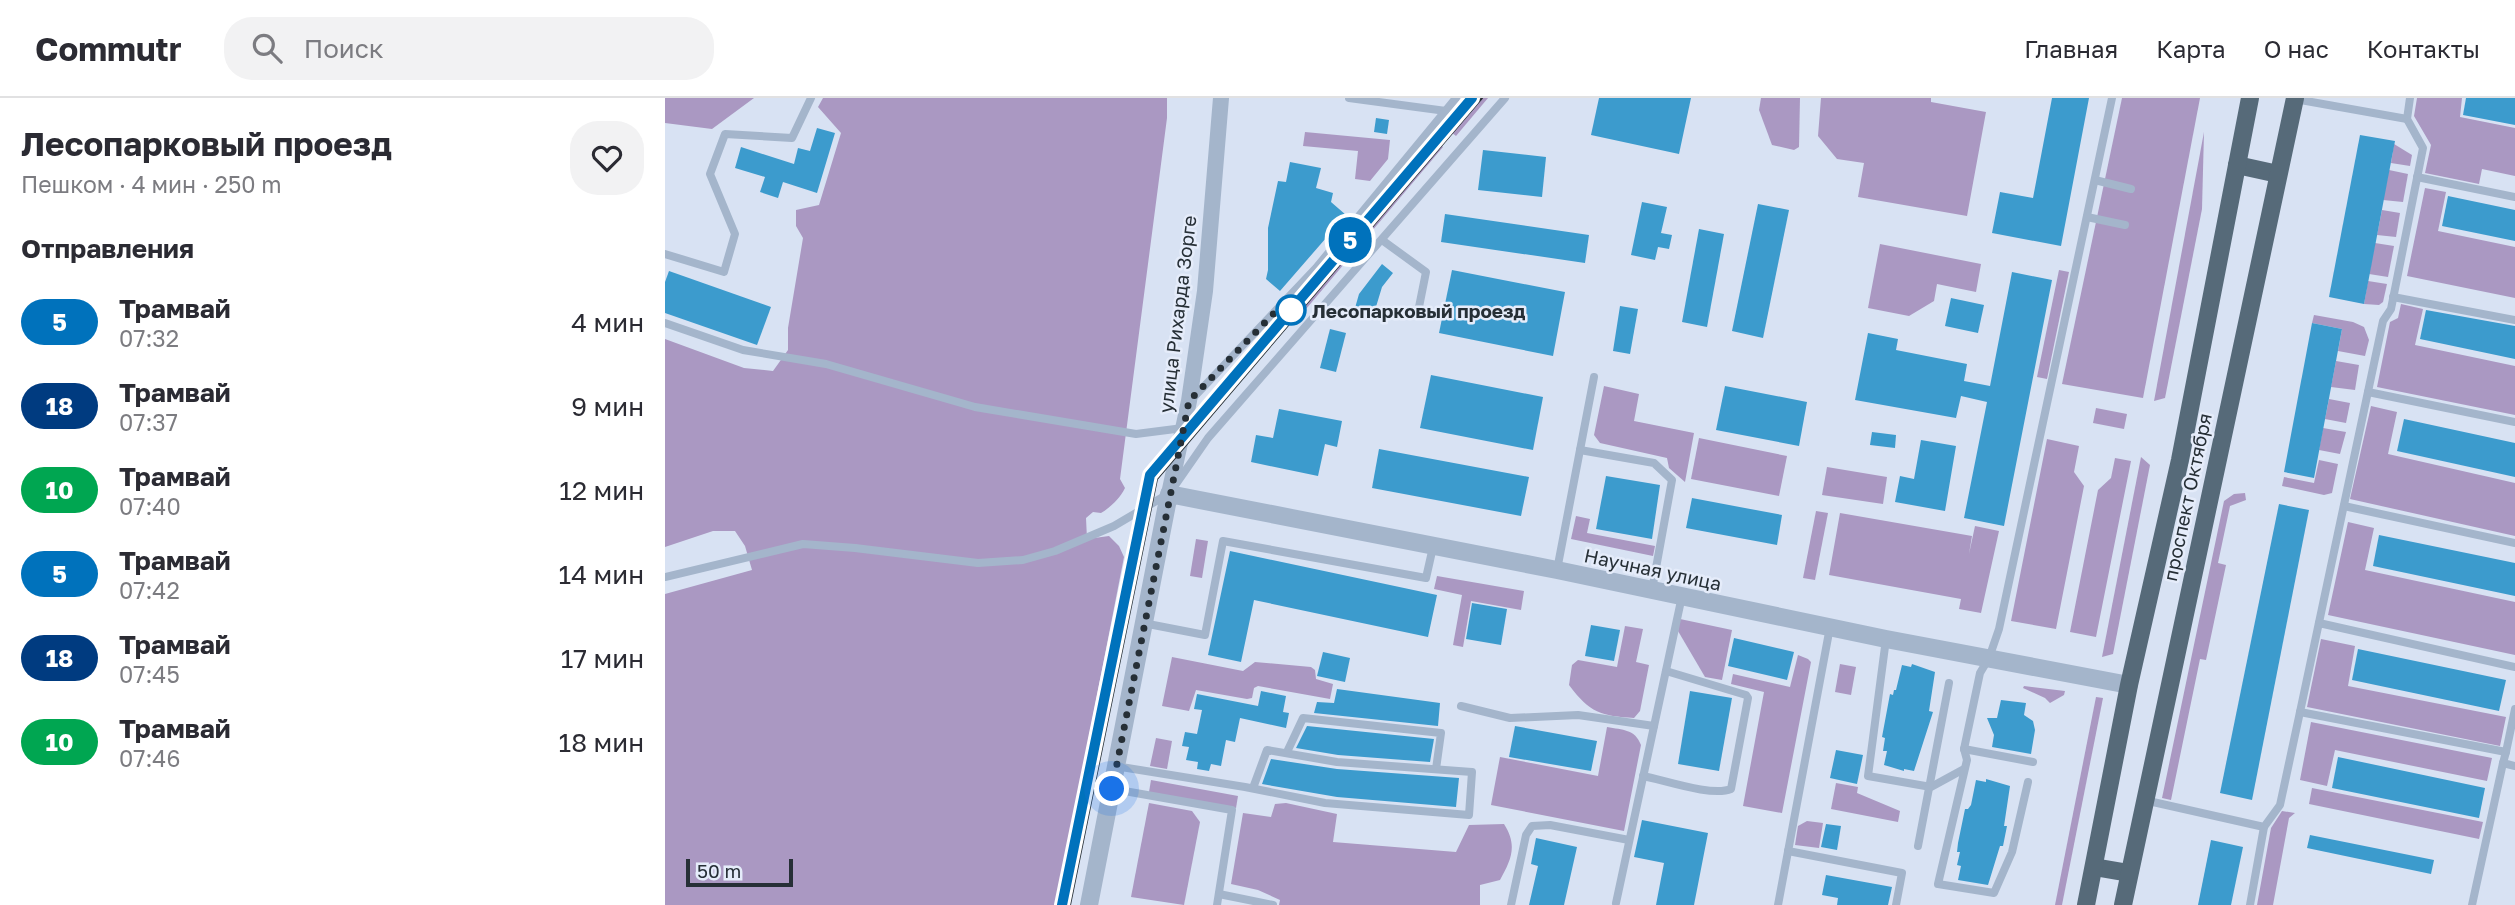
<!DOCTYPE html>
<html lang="ru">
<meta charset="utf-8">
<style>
:root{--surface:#fff;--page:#f2f2f3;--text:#2b2b33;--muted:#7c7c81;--line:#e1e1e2}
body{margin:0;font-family:"Golos Text",sans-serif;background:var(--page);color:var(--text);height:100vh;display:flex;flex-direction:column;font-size:26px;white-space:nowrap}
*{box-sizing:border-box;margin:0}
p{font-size:23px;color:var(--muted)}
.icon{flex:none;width:38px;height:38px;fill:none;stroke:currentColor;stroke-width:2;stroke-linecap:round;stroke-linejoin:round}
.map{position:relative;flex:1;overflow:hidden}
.panel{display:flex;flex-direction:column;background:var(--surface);width:665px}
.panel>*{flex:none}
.badge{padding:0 14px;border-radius:23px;font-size:24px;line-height:46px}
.scale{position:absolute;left:21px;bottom:18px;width:107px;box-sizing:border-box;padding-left:7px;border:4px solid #262f36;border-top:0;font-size:19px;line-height:24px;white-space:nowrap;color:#262f36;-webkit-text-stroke:5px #e5ecfa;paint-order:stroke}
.you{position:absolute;width:35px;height:35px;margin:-18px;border:5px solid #fff;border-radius:50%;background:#1a73e8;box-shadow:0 0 0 10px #1a73e833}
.map>.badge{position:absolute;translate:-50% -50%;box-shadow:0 0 0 4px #fff}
h2{padding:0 21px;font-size:26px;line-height:63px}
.round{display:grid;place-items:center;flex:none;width:74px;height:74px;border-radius:28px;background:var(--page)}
.overview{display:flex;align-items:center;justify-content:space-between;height:119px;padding:0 21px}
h1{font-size:33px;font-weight:700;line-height:52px}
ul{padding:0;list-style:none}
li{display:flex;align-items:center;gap:21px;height:84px;padding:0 21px}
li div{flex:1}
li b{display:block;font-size:26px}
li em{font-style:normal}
li .badge{min-width:77px;font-weight:700;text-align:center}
header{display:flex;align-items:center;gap:42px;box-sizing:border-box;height:98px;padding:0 35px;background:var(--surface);border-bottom:2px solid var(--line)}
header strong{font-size:33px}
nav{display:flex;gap:38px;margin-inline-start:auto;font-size:24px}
.search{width:490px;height:63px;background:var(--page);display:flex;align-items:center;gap:18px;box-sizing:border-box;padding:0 24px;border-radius:28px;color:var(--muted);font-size:26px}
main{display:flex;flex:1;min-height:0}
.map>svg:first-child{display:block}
.green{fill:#aa98c2}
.building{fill:#3c9bcd}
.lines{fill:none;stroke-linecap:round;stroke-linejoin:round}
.service{stroke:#a4b5cb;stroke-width:8}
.minor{stroke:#a4b5cb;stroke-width:16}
.tertiary{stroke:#a4b5cb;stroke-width:18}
.primary{stroke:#566a79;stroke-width:18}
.tram{stroke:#262f36;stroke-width:2}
.line-casing{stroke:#fff;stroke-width:16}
.line{stroke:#0072bc;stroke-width:10}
.walk{stroke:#262f36;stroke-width:7;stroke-dasharray:0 12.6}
.stop-dot{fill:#fff;stroke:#0072bc;stroke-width:3.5}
.labels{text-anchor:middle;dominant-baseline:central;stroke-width:5;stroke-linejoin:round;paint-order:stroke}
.stop-label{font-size:19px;font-weight:bold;fill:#262f36;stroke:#e5ecfa;text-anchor:start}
.street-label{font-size:19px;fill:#262f36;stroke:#e5ecfa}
</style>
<header>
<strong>Commutr</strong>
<div class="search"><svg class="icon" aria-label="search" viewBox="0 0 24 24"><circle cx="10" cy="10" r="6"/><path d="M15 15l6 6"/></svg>Поиск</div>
<nav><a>Главная</a><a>Карта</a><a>О нас</a><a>Контакты</a></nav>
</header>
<main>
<section class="panel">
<div class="overview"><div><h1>Лесопарковый проезд</h1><p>Пешком · 4 мин · 250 m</p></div><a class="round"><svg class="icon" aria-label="heart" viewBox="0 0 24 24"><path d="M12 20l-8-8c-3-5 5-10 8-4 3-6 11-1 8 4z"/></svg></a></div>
<h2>Отправления</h2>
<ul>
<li><span class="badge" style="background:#0072bc;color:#fff">5</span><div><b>Трамвай</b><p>07:32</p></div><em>4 мин</em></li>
<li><span class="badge" style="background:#003b80;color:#fff">18</span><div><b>Трамвай</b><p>07:37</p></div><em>9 мин</em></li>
<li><span class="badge" style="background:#00a651;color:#fff">10</span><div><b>Трамвай</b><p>07:40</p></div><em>12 мин</em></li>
<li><span class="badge" style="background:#0072bc;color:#fff">5</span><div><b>Трамвай</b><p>07:42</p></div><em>14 мин</em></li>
<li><span class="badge" style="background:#003b80;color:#fff">18</span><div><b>Трамвай</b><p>07:45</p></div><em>17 мин</em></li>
<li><span class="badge" style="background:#00a651;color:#fff">10</span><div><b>Трамвай</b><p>07:46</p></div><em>18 мин</em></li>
</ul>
</section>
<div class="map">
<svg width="1850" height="807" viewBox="0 0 1850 807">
<rect width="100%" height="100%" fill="#d8e2f3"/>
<!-- green -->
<g class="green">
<path d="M0 0H89L47 31 0 25Z"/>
<path d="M158 0H502V20L455 381 460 390C455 400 446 409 436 415L428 414 421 420 422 441 444 438 454 448 459 459 391 807H0V496L87 472 80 448 70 433H48L0 449V241L79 270 108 273 123 252V230L138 140 131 128V112L154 107 176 35 153 9Z"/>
<path d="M798 0H823L791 38 777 27Z"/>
<path d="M1096 0H1135L1134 49 1129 52 1107 47 1094 12Z"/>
<path d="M1156 0H1266V4L1321 14 1302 118 1193 99 1199 65 1172 61 1153 38Z"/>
<path d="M1457 0H1535L1478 300 1397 286Z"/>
<path d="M1752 0H1797L1795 19 1850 30V78L1817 71 1814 86 1760 75 1766 47 1749 18Z"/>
<path d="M640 34 725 42 723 61 705 83 690 81 693 53 638 48Z"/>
<path d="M1539 34 1537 111 1500 300 1489 303Z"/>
<path d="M768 40 778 49 641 211 631 202Z"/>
<path d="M1729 46 1747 57 1745 68 1726 65Z"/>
<path d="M1724 72 1743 76 1738 104 1718 102Z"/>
<path d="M1760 90 1781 94 1773 133 1850 149V200L1742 178Z"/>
<path d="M1717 112 1735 115 1731 139 1712 137Z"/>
<path d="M1710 145 1729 148 1723 179 1704 176Z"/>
<path d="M1215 146 1316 166 1311 194 1272 186 1269 203 1244 218 1203 210Z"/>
<path d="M1394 172 1404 174 1382 281 1372 279Z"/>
<path d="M1703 183 1722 186 1718 204 1714 207 1699 206Z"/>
<path d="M1736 206 1758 211 1750 247 1850 268V317L1712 289 1725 224 1733 220Z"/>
<path d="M1649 217 1688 224 1699 229 1704 242 1700 258 1673 253 1677 231 1647 225Z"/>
<path d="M1671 263 1694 267 1690 292 1666 289Z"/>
<path d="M939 288 974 296 969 323 1029 335 1020 384 1004 370 1002 360 935 345 929 337Z"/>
<path d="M1664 301 1685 305 1681 325 1660 321Z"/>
<path d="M1706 308 1732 314 1723 356 1850 385V438L1685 401Z"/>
<path d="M1431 310 1462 316 1459 331 1428 325Z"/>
<path d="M1658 330 1681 334 1675 356 1654 352Z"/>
<path d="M1034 340 1122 358 1114 398 1026 381Z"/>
<path d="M1382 341 1414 348 1409 374 1419 388 1391 531 1346 523Z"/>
<path d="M1476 359 1485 367 1448 556 1437 559Z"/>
<path d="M1450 360 1466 363 1431 539 1405 534 1433 392 1446 380Z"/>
<path d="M1654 362 1673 366 1667 395 1659 397 1617 388 1619 379 1649 385Z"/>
<path d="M1162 369 1222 379 1218 406 1157 397Z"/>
<path d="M1580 395 1581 402 1565 408 1553 465 1561 467 1541 562 1535 561 1506 702 1497 700 1559 403 1569 396Z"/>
<path d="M1151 413 1163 415 1150 482 1138 480Z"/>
<path d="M1175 415 1307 438 1304 456 1310 428 1334 433 1316 515 1294 511 1296 501 1164 477Z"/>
<path d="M911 418 925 421 922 435 990 448 988 458 906 441Z"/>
<path d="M1683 424 1709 430 1700 472 1850 504V557L1663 517Z"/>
<path d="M531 441 543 443 537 480 525 478Z"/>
<path d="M772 478 859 493 856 512 806 503 798 549 788 547 797 497 769 491Z"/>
<path d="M1015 521 1067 532 1057 582 1040 579 1013 533Z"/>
<path d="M960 528 978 531 971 564 984 567 975 613 969 620C936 618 925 615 904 587L907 567 913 562 952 569Z"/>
<path d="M1656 541 1690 548 1683 588 1841 619 1835 648 1642 609Z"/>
<path d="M1133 557 1143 561 1146 564 1117 715 1078 708 1099 594 1066 586 1068 576 1125 589Z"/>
<path d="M507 559 578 573 590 564 646 569 650 572 651 581 668 586 665 601 593 588 589 590 587 600 582 601 531 592 524 613 497 608Z"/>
<path d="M1175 566 1191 569 1186 597 1170 594Z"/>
<path d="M1359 588 1400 593 1399 597 1385 605 1380 600 1358 590Z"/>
<path d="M1431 599 1438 600 1397 807H1390Z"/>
<path d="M1646 624 1827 660 1822 683 1670 652 1662 688 1635 682Z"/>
<path d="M942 629C958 632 970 631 976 647L959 733 826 707 835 659 933 678Z"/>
<path d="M491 640 507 643 502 671 485 668Z"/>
<path d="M486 682 573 698 571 710 484 694Z"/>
<path d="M1171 685 1193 689 1192 695 1235 713 1233 724 1166 711Z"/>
<path d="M1647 690 1818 724 1814 741 1644 706Z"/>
<path d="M484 705 527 713 535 724 519 807 466 799Z"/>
<path d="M621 705 672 716 668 744 791 754 804 727 839 726C853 748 846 762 835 782L815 787V807H614L615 802 593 792 566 786 578 715 606 719 610 706Z"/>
<path d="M1617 713 1630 715 1624 720 1608 807H1592L1606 730Z"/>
<path d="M1142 723 1158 725 1154 750 1130 747 1133 728Z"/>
</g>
<!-- building -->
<g class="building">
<path d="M934 0H1026L1014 56 926 37Z"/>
<path d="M1387 0H1424L1396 148 1327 135 1335 94 1368 100Z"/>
<path d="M1801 0H1850V27L1798 17Z"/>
<path d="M711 20 724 22 722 36 709 34Z"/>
<path d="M152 30 170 35 152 95 118 84 113 100 95 94 100 79 70 70 76 49 129 66 133 50 145 53Z"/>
<path d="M1695 37 1730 43 1699 206 1664 199Z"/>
<path d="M818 52 881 59 877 99 813 92Z"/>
<path d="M625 64 656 70 651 90 668 95 666 104 681 117 615 193 601 181 603 172V130L613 83 621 84Z"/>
<path d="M1783 98 1850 112V143L1777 128Z"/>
<path d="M977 104 1002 109 996 135 1007 137 1004 151 993 149 990 162 966 157Z"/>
<path d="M1093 106 1124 112 1098 240 1067 233Z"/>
<path d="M780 116 924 137 920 165 776 144Z"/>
<path d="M1034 131 1059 136 1042 229 1017 224Z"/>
<path d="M717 166 728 175 717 189 707 222 688 217 694 196Z"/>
<path d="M787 172 900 194 888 258 774 235Z"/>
<path d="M4 173 106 209 92 247 0 215V184Z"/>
<path d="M1347 174 1387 182 1339 428 1299 420 1322 304 1296 298 1291 320 1190 302 1203 235 1233 241 1231 252 1302 266 1299 283 1325 288Z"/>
<path d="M1286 200 1319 207 1313 235 1280 228Z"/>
<path d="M955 208 973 211 965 256 948 253Z"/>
<path d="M1761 212 1850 228V261L1755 241Z"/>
<path d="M1647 225 1677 231 1649 380 1619 374Z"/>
<path d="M665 231 681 235 671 274 655 270Z"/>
<path d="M766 277 878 299 868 352 755 330Z"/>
<path d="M1060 288 1142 304 1134 348 1051 332Z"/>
<path d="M614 311 677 323 672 349 660 346 653 378 586 364 591 337 608 340Z"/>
<path d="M1739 321 1850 345V379L1732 353Z"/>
<path d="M1207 334 1231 337 1230 350 1205 347Z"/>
<path d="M1256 342 1291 348 1280 413 1230 404 1235 378 1249 381Z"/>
<path d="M714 351 864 379 856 418 707 390Z"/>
<path d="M941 378 995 387 987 441 931 431Z"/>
<path d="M1027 400 1117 417 1112 447 1021 430Z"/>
<path d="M1614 406 1644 412 1587 702 1555 695Z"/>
<path d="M1714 437 1850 465V498L1708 468Z"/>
<path d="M565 453 772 497 763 539 589 502 576 564 543 557Z"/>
<path d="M807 505 842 511 836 547 801 541Z"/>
<path d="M926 527 955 532 949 563 920 558Z"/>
<path d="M1069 540 1129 554 1122 582 1063 568Z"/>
<path d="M1693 551 1841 582 1834 613 1687 582Z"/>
<path d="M658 554 685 560 680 584 652 578Z"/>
<path d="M1247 566 1270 574 1264 613 1268 614 1249 673 1239 671V673L1219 667 1222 653H1218L1220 640 1217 639 1225 596 1228 597 1229 592H1231L1237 567 1246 569Z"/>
<path d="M672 591 775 605 773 628 649 615 652 604 669 605Z"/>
<path d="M596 593 621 598 618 614 624 615 621 630 575 620 570 644 561 642 556 668 546 666 544 673 532 671 533 664 521 662 524 649 517 648 520 634 532 636 537 612 529 611 532 596 593 608Z"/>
<path d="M1025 593 1067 600 1054 673 1013 666Z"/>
<path d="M1336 602 1361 605 1359 617 1368 623 1370 632 1366 656 1327 649 1329 637 1322 620H1332Z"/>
<path d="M642 628 769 641 765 664 673 657 631 650Z"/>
<path d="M850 628 932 643 926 673 844 659Z"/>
<path d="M1171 652 1198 657 1192 686 1165 680Z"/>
<path d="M1673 659 1820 690 1814 720 1667 690Z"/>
<path d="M606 661 672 671 794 680 791 709 672 699 597 686Z"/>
<path d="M1321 681 1345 688 1339 728H1342L1338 748H1335L1323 787 1293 782 1296 768 1292 767 1295 754H1292L1293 745 1300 711H1303L1306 707 1311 682 1321 684Z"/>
<path d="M977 722 1043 735 1029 807H991L999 765 969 759Z"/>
<path d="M1161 726 1176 728 1172 752 1156 749Z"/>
<path d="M1645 737 1769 762 1766 776 1642 750Z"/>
<path d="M871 740 912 749 899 807H864L873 768 866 766Z"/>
<path d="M1546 742 1578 749 1566 807H1533Z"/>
<path d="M1161 777 1227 789 1223 807H1172L1173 800 1157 797Z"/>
</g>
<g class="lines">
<!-- service -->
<g class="service">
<path d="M684 0 781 13"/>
<path d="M1630 1 1742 21"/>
<path d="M1752 79 1850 99"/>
<path d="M1430 82 1466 91"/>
<path d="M1422 119 1460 127"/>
<path d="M717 142 761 174 753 214"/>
<path d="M0 156 59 174 70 136 45 76 60 36 127 40 146 0"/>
<path d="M1728 199 1850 222"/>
<path d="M0 225 78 252 161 266 310 309 471 336 518 330"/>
<path d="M1703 294 1850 324"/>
<path d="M528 300 651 170 791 0"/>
<path d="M915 352 929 279"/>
<path d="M511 386 543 340 840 0"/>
<path d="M1679 408 1850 445"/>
<path d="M892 472 915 352 989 365 1007 382 987 492"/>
<path d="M0 479 138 446 190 450 313 465 358 462 390 453 449 428 503 396"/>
<path d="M478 525 540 537 558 443 761 480 768 449"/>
<path d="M1654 525 1850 569"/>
<path d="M1221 541 1203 678 1266 689 1299 671"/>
<path d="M796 608 845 620 913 617 989 628"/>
<path d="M1635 614 1718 223 1726 211 1758 50 1742 21 1745 0"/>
<path d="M1299 651 1368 664"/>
<path d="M622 654 638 620 776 635 771 671"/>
<path d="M1841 654 1838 665 1850 668"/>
<path d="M450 668 580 689 660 705 804 717 807 674 672 664 602 652 588 690"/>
<path d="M978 678C999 682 1047 699 1066 691L1083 600 1081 597 1001 573"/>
<path d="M1363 684 1347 754 1329 795 1273 786 1302 662 1299 651 1315 575 1324 560 1334 531 1447 0"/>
<path d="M448 691 567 712 552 807"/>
<path d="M1479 702 1599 729 1615 707 1635 614 1841 654 1850 611"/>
<path d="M1253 748 1284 585"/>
<path d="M1123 753 1237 775 1231 807"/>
<path d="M554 796 608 807"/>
<path d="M951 805 1017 498"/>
<path d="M846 807 861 737 867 728 885 727 964 742"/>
<path d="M1113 807 1165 529"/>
<path d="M1585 807 1599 729"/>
<path d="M1807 807 1838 665"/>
</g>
<!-- minor -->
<path class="minor" d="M504 396 524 303 540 193 556 0"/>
<!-- tertiary -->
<path class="tertiary" d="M424 807 504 396 892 472 1221 541 1464 587"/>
<!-- primary -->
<g class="primary">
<path d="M1572 67 1613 76"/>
<path d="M1429 769 1464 775"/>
<path d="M1421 807 1464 587 1515 362 1585 0"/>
<path d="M1458 807 1630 0"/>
</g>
<!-- tram -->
<path class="tram" d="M405 807 492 381 817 0"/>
</g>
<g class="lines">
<defs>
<path id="line" d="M397 807 485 377 807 0"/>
</defs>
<!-- line casing -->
<use href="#line" class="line-casing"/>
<!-- line -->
<use href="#line" class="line"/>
<!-- walk -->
<path class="walk" d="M447 691 524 303 617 207 626 212"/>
</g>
<!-- markers -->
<circle class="stop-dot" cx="626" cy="212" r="14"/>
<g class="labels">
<!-- stop labels -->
<g class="stop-label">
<text x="647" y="212">Лесопарковый проезд</text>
</g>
<!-- street labels -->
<g class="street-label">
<text transform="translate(512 216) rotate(-83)">улица Рихарда Зорге</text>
<text transform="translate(1522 399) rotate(-78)">проспект Октября</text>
<text transform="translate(988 471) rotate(12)">Научная улица</text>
</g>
</g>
</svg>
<div class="scale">50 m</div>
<div class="you" style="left:447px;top:691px"></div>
<b class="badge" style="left:685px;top:142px;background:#0072bc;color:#fff">5</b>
</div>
</main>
